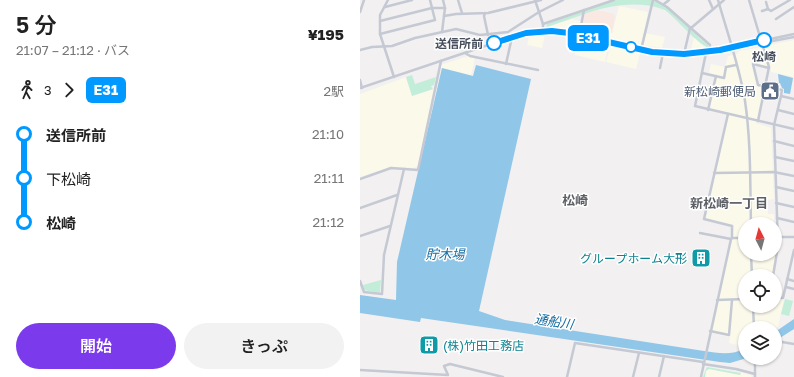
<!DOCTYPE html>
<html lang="ja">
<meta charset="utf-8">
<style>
:root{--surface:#fff;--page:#f2f2f2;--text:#222;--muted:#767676;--accent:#7c3aed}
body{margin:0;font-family:"Golos Text","Noto Sans JP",sans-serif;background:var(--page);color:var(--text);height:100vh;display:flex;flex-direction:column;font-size:15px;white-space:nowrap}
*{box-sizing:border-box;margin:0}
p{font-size:13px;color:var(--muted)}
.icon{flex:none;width:22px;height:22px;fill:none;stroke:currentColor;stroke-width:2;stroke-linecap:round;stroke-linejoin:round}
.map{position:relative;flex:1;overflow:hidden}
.details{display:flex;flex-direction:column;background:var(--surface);width:360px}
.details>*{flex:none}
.badge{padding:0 8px;border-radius:6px;font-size:14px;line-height:26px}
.needle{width:26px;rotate:354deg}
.controls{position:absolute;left:378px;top:217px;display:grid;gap:8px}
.controls a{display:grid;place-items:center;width:44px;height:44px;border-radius:50%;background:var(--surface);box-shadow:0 1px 3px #0004;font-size:20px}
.map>.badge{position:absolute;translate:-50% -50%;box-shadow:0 0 0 2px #fff}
.legs{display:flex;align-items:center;gap:6px;height:44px;padding:0 16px;font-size:13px}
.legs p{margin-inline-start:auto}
.headline{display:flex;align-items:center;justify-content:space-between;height:68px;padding:0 16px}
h1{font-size:22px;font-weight:600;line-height:30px}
.action{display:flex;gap:8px;margin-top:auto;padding:8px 16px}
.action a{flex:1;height:46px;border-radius:24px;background:var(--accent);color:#fff;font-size:16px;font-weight:600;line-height:46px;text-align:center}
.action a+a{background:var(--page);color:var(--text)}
ul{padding:0 16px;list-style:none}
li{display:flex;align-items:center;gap:14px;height:44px;font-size:15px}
li i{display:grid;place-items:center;width:6px;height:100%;margin:0 5px;background:currentColor}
li i::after{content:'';width:10px;height:10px;margin:-5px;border:3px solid;border-radius:50%;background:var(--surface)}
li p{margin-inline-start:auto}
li:first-child i{background:linear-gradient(#0000 50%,currentColor 0)}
li:last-child i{background:linear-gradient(currentColor 50%,#0000 0)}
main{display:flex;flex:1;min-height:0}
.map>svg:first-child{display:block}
.commercial{fill:#fbf9ea}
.medical{fill:#fae8e2}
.green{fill:#c1edd9}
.water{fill:#90c6e7}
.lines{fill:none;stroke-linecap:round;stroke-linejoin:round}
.minor{stroke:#c4c9d3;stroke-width:2.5}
.line-1-casing{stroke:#fff;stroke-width:9}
.line-1{stroke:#09f;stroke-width:6}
.stop-1-dot{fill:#fff;stroke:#09f;stroke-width:2}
.labels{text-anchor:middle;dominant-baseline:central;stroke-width:3;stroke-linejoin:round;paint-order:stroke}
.stop-label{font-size:12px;font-weight:bold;fill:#484f5c;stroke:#fff;text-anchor:end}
.service-label{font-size:12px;fill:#4e5e75;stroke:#fff;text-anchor:end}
.culture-label{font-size:12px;fill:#0d838f;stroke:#fff;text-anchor:end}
.neighbourhood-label{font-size:13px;font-weight:bold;fill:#5c5f64;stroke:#fff}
.water-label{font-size:13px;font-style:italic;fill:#156da3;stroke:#fff}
</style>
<main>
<section class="details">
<div class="headline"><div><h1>5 分</h1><p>21:07 – 21:12 · バス</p></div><b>¥195</b></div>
<div class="legs"><svg class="icon" aria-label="walk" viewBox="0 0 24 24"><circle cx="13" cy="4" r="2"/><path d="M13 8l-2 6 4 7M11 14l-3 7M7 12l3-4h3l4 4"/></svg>3<svg class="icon" aria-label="forward" viewBox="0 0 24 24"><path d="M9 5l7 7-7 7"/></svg><b class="badge" style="background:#09f;color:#fff">E31</b><p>2駅</p></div>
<ul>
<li><i style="color:#09f"></i><b>送信所前</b><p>21:10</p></li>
<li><i style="color:#09f"></i><span>下松崎</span><p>21:11</p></li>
<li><i style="color:#09f"></i><b>松崎</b><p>21:12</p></li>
</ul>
<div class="action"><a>開始</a><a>きっぷ</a></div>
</section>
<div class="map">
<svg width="434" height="377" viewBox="0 0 434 377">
<rect width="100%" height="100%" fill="#f2f0f0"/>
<!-- commercial -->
<g class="commercial">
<path d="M259 6 288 12 281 45 222 32 221 31 222 26 252 33Z"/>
<path d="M211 19 221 21 218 31 189 27Z"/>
<path d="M286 33 305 37 302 48 283 45Z"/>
<path d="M185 35 182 48 167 45 169 37Z"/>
<path d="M334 37 340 43 347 48 331 49Z"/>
<path d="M219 40 248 47 245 62 215 55Z"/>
<path d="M434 40V77L411 72 410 65 405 46Z"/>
<path d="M250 47 280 54 276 69 246 62Z"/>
<path d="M402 47 407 65 406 66 391 62 397 86 404 88 396 123 411 128 414 199 407 200 408 214H414V224H385V254H415V240L416 252 412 276H385V306H415V300L424 299 418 327 415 328H385V343L381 346 369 343 370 337 351 333 372 241 374 225 347 219 346 217 369 113 350 109 357 76 349 73 351 64 365 67 368 56 377 54 379 51Z"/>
<path d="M108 56 115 58 111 75 81 68V65Z"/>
<path d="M46 77 52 96 74 89 58 166 54 168 31 167 0 177V94Z"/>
<path d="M347 367 383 373 391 375 392 377H343L346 369Z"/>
</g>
<!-- medical -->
<path class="medical" d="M236 10 254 14 255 16 252 33 222 26 225 14Z"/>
<!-- green -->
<g class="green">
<path d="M256 0H292C315 8 330 31 348 45L349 48C336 43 317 19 305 10 280 0 247 5 222 15 210 19 198 23 187 27L186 26 187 24Z"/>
<path d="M52 75 55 84 76 77 74 85 71 86 72 88 73 89 52 96 46 77Z"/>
<path d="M21 280 20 292 19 293 4 290 3 285Z"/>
<path d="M425 299 433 301 429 316 421 314Z"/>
<path d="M347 367 381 373 380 375 349 369 346 371 345 377H343L346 369Z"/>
</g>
<!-- water -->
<g class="water">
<path d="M116 65 171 79 119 311 145 320 344 351C358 353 372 356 385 348V358H387L370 363 360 362 61 318 60 322 0 313V295L36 300 37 262 82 68 113 76Z"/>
<path d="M418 74 433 78 430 94 424 93V89L422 88 420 83H419Z"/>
<path d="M434 319V329L415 341V332Z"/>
</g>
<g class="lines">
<!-- minor -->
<g class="minor">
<path d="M28 0 20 15V34L34 77"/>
<path d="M83 0 85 8"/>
<path d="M98 0 102 13"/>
<path d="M175 0 183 24V31"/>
<path d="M295 0 307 7 350 45V52"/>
<path d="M349 0 353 9"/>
<path d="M358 0C367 32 380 68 385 101 391 141 390 183 391 224"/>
<path d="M389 0 409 67 398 121"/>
<path d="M406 2 408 9"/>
<path d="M304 4 309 0"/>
<path d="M25 7 52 0"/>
<path d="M402 11 408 9 411 11 430 0"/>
<path d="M0 12 4 0"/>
<path d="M125 13 124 16 128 35"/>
<path d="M84 16 96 14 128 13 181 0"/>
<path d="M416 19 434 7"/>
<path d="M20 21 72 8H85L82 32"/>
<path d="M183 24 254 0"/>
<path d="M331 28 364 0"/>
<path d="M20 34 75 20 70 0"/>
<path d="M219 36 224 10"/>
<path d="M376 48 434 37"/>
<path d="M0 50 12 47 32 46 55 38 96 29 120 35 148 32 179 12 203 0"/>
<path d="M281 50 293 0"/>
<path d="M105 53 110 56 178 70"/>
<path d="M346 53 335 106 434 129"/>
<path d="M324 54 330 28"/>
<path d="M146 64 152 37"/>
<path d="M300 68 303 53"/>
<path d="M409 68 393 64 398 85 422 90 421 96"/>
<path d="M342 73 364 78 366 67 376 65"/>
<path d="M0 80 2 88"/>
<path d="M0 88 152 37 175 32H199L292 52 319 54 350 52 434 34"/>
<path d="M348 110 356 76"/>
<path d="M418 110 434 114"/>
<path d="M368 114 344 219 372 226V238"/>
<path d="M414 141 434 146"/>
<path d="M415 157 434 161"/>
<path d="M354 173 414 172 434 176"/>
<path d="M0 179 31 168 58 170 81 61"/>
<path d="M416 187 434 191"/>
<path d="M416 203 434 207"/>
<path d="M0 208 37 195"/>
<path d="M417 218 434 222"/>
<path d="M340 233 371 239"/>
<path d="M0 236 30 226"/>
<path d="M415 237H434"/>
<path d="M391 254 392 276"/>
<path d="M413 276 418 246 414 125 421 96 434 99"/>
<path d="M427 279 434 281"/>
<path d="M0 281 4 292 22 294 24 255 44 169"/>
<path d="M426 287 434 289"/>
<path d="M415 298H423L434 250"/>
<path d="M357 300 385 299"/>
<path d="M393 306 394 328"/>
<path d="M350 331 369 335 372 300"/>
<path d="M422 342 434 344"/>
<path d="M395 358V377"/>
<path d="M343 364 376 369 395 374"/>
<path d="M0 370 88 375 84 366 90 364 143 377"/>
<path d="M207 377 215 343 343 362"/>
<path d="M273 377 279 353"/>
<path d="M299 377 304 356"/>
<path d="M341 377 371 239 372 238H385"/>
</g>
</g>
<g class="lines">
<defs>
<path id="line-1" d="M134 43 166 33 192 31 209 33 292 52 324 54 360 50 404 40"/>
</defs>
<!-- line-1 casing -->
<use href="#line-1" class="line-1-casing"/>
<!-- line-1 -->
<use href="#line-1" class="line-1"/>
</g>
<!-- icons -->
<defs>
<symbol id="civic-square" viewBox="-11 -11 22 22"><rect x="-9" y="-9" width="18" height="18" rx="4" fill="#5c6f8a" stroke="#fff"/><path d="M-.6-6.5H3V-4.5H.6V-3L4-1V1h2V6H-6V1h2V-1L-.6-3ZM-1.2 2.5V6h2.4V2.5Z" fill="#fff"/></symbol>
<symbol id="building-square" viewBox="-11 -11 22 22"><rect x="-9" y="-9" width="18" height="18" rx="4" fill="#0f9aa8" stroke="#fff"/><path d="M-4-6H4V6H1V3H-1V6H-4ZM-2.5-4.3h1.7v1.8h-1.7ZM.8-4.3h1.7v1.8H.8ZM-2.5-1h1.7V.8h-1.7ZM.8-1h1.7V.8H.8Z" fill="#fff"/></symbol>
</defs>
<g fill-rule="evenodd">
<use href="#civic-square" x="399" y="80" width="22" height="22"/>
<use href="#building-square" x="330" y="247" width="22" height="22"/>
<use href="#building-square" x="58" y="334" width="22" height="22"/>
</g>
<!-- markers -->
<g class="stop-1-dot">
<circle cx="404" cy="40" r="7"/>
<circle cx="134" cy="43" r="7"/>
<circle cx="271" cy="47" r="5"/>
</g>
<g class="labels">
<!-- stop labels -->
<g class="stop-label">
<text x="123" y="43">送信所前</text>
<text x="404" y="56" text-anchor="middle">松崎</text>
</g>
<!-- service labels -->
<g class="service-label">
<text x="396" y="91">新松崎郵便局</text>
</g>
<!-- culture labels -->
<g class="culture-label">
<text x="327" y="258">グループホーム大形</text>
<text x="83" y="345" text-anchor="start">(株)竹田工務店</text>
</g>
<!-- neighbourhood labels -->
<g class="neighbourhood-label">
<text x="215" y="200">松崎</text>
<text x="369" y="203">新松崎一丁目</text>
</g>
<!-- water labels -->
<g class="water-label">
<text x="85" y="254">貯木場</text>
<text transform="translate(194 321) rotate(9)">通船川</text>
</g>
</g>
</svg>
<div class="controls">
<a><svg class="needle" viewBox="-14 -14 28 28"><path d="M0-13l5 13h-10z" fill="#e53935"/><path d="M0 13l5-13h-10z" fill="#767676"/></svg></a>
<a><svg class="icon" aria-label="locate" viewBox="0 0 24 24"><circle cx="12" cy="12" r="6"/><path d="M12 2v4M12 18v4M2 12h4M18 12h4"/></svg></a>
<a><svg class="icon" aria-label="layers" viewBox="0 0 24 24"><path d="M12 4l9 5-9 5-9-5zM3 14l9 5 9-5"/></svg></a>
</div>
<b class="badge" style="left:228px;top:38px;background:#09f;color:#fff">E31</b>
</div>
</main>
